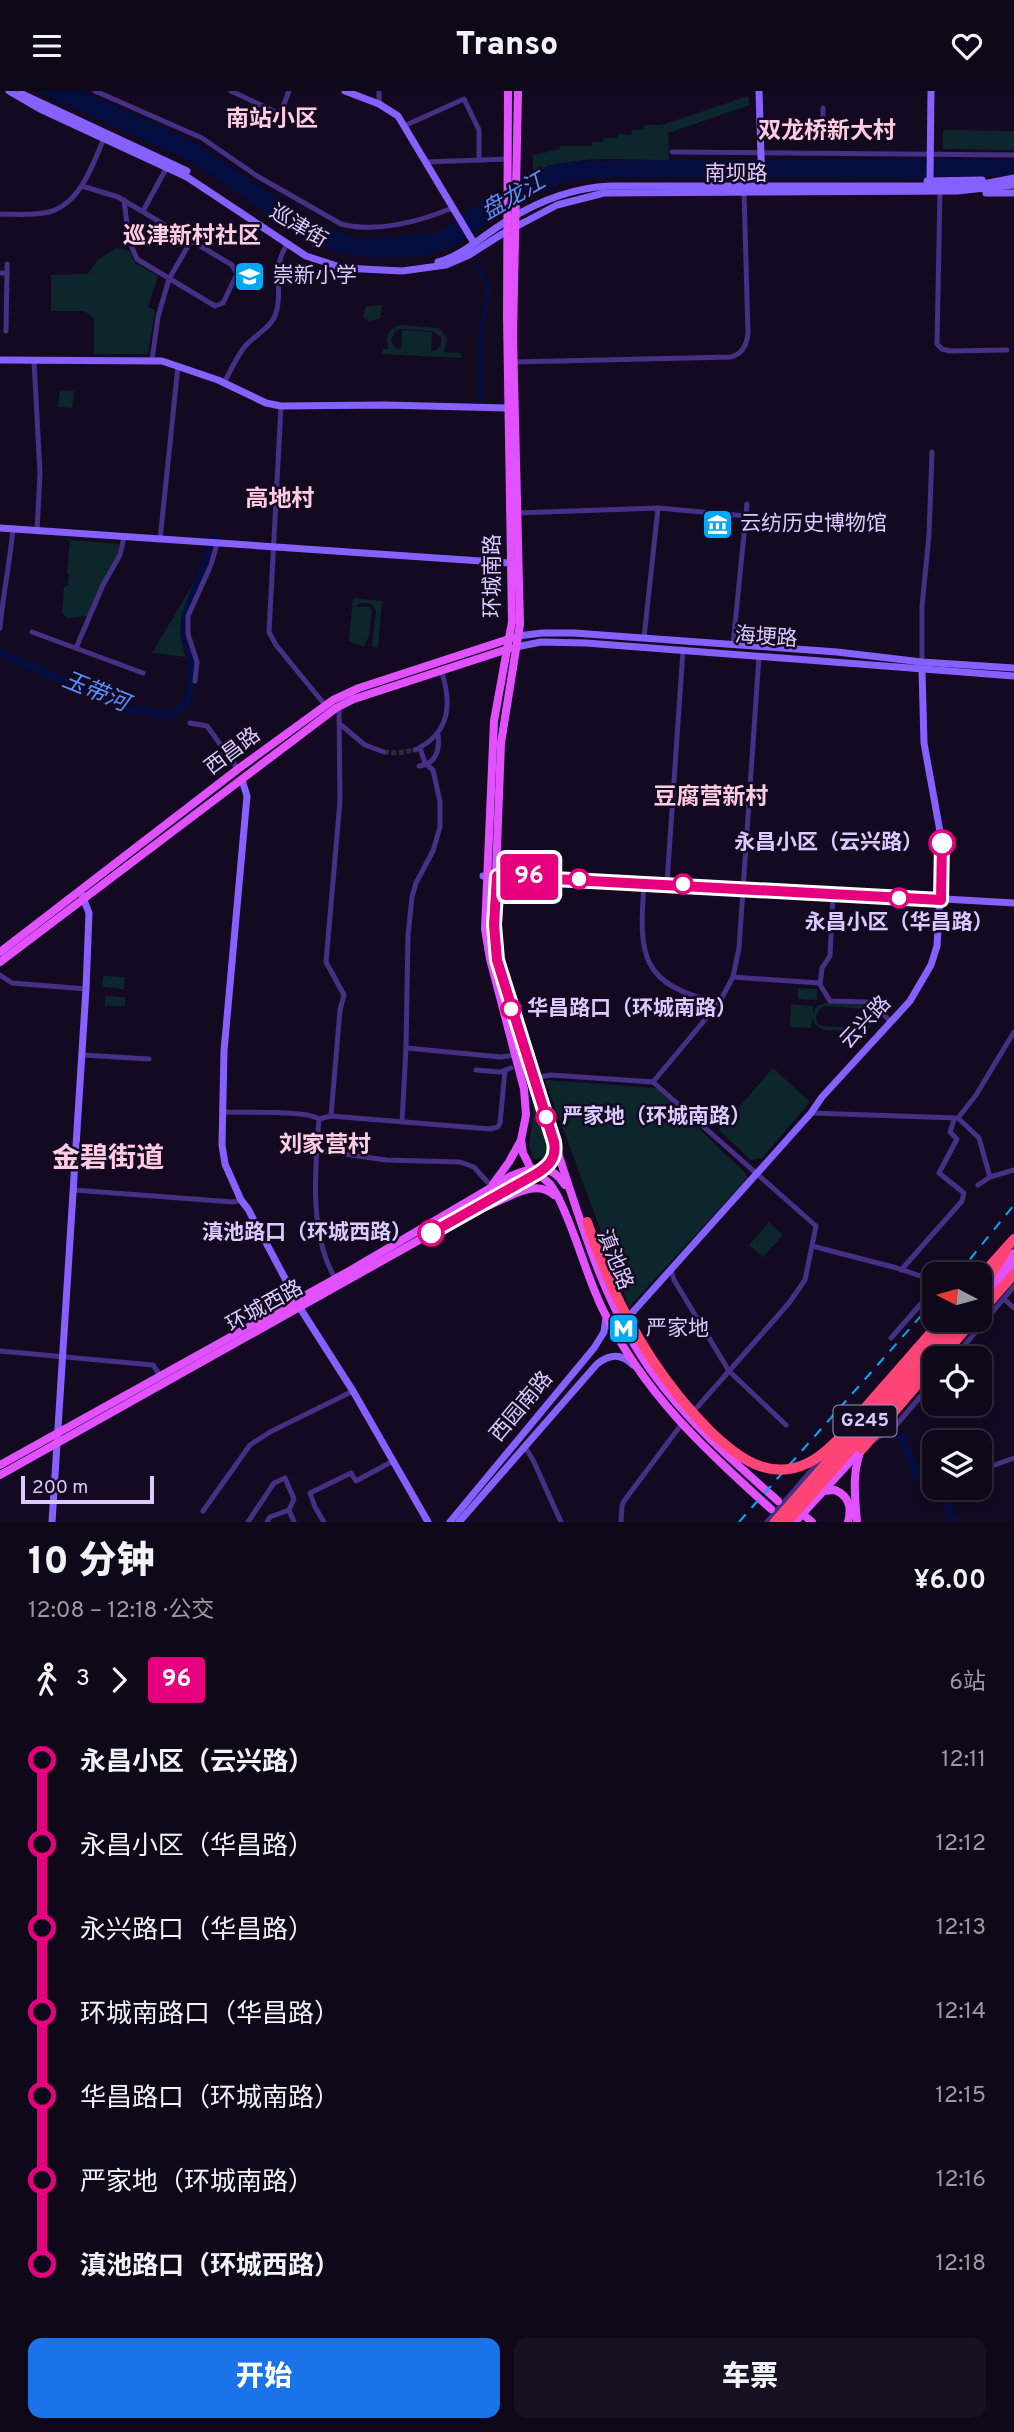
<!DOCTYPE html>
<html lang="zh">
<meta charset="utf-8">
<style>
:root{--surface:#0e0819;--page:#171122;--text:#f1f3f6;--muted:#9b9aa2;--line:#2e2938;--accent:#1a73e8}
body{margin:0;font-family:Overpass,"Noto Sans SC",sans-serif;background:var(--page);color:var(--text);height:100vh;display:flex;flex-direction:column;font-size:26px;white-space:nowrap}
*{box-sizing:border-box;margin:0}
p{font-size:23px;color:var(--muted)}
.icon{flex:none;width:38px;height:38px;fill:none;stroke:currentColor;stroke-width:2;stroke-linecap:round;stroke-linejoin:round}
.map{position:relative;height:1431px;overflow:hidden}
.side{display:flex;flex-direction:column;background:var(--surface);flex:1}
.side>*{flex:none}
.badge{padding:0 14px;border-radius:5px;font-size:24px;line-height:46px}
.needle{width:46px;rotate:276deg}
.tools{position:absolute;left:922px;top:1171px;display:grid;gap:14px}
.tools a{display:grid;place-items:center;width:70px;height:70px;border-radius:14px;background:var(--surface);box-shadow:0 4px 10px #0003,0 0 0 2px var(--line);font-size:35px}
.scale{position:absolute;left:21px;bottom:18px;width:133px;box-sizing:border-box;padding-left:7px;border:4px solid #dbcaff;border-top:0;font-size:19px;line-height:24px;white-space:nowrap;color:#dbcaff;-webkit-text-stroke:5px #130a21;paint-order:stroke}
.map>.badge{position:absolute;translate:-50% -50%;box-shadow:0 0 0 4px #fff}
.legs{display:flex;align-items:center;gap:10px;height:77px;padding:0 28px;font-size:23px}
.legs p{margin-inline-start:auto}
.summary{display:flex;align-items:center;justify-content:space-between;height:119px;padding:0 28px}
h1{font-size:38px;font-weight:800;line-height:52px}
.cta{display:flex;gap:14px;margin-top:auto;padding:14px 28px}
.cta a{flex:1;height:80px;border-radius:14px;background:var(--accent);color:#fff;font-size:28px;font-weight:800;line-height:80px;text-align:center}
.cta a+a{background:var(--page);color:var(--text)}
ul{padding:0 28px;list-style:none}
li{display:flex;align-items:center;gap:24px;height:84px;font-size:26px}
li i{display:grid;place-items:center;width:10px;height:100%;margin:0 9px;background:currentColor}
li i::after{content:'';width:18px;height:18px;margin:-9px;border:5px solid;border-radius:50%;background:var(--surface)}
li p{margin-inline-start:auto}
li:first-child i{background:linear-gradient(#0000 50%,currentColor 0)}
li:last-child i{background:linear-gradient(currentColor 50%,#0000 0)}
header{display:flex;justify-content:space-between;align-items:center;height:91px;padding:0 28px;background:var(--surface);font-size:32px;font-weight:800}
.map>svg:first-child{display:block}
.green{fill:#0d262b;fill-rule:evenodd}
.water{fill:#040d40}
.lines{fill:none;stroke-linecap:round;stroke-linejoin:round}
.canal{stroke:#040d40;stroke-width:4.5}
.river{stroke:#040d40;stroke-width:8}
.street-tunnel{stroke:#312742;stroke-width:5;stroke-dasharray:5 2.5;stroke-linecap:butt}
.street{stroke:#453085;stroke-width:5}
.secondary{stroke:#8661ff;stroke-width:7}
.primary{stroke:#e251ff;stroke-width:8}
.highway{stroke:#ff4577;stroke-width:10}
.rail{stroke:#00a9f5;stroke-width:2;stroke-dasharray:10 9;stroke-linecap:butt}
.street-bridge{stroke:#453085;stroke-width:5}
.highway-bridge{stroke:#ff4577;stroke-width:10}
.line-1-casing{stroke:#fff;stroke-width:16}
.line-1{stroke:#e6007e;stroke-width:10}
.stop-1-dot{fill:#fff;stroke:#e6007e;stroke-width:3.5}
.labels{text-anchor:middle;dominant-baseline:central;stroke-width:5;stroke-linejoin:round;paint-order:stroke}
.shield{fill:#130a21;stroke:#9f90bc;stroke-width:2}
.shield-label{font-size:19px;font-weight:bold;fill:#dbcaff}
.street-label{font-size:21px;fill:#dbcaff;stroke:#130a21}
.poi-label{font-size:21px;fill:#dbcaff;stroke:#130a21;text-anchor:start}
.stop-label{font-size:21px;font-weight:bold;fill:#dbcaff;stroke:#130a21;text-anchor:end}
.neighbourhood-label{font-size:23px;font-weight:bold;fill:#ffcce2;stroke:#130a21}
.water-label{font-size:23px;font-style:italic;fill:#588fff;stroke:#130a21}
.district-label{font-size:28px;font-weight:bold;fill:#ffcce2;stroke:#130a21}
</style>
<header><svg class="icon" aria-label="menu" viewBox="0 0 24 24"><path d="M4 6h16M4 12h16M4 18h16"/></svg>Transo<svg class="icon" aria-label="heart" viewBox="0 0 24 24"><path d="M12 20l-8-8c-3-5 5-10 8-4 3-6 11-1 8 4z"/></svg></header>
<div class="map">
<svg width="1014" height="1431" viewBox="0 0 1014 1431">
<rect width="100%" height="100%" fill="#130a21"/>
<!-- green -->
<g class="green">
<path d="M748 5 750 14 668 42 669 69C625 70 572 61 533 84V64L560 58V55H592V51H603L604 47H617L618 43 631 44 632 39H643L645 34H662Z"/>
<path d="M943 39 1014 40V59L943 58Z"/>
<path d="M116 157 130 160 135 172 158 185 148 216 155 219 148 263H94V227L84 220H51V184L88 183 98 169Z"/>
<path d="M382 214 380 228 369 230 363 226 366 215Z"/>
<path d="M402 234 439 237 447 247 444 261 461 262V267L382 263 383 258H389C384 246 389 236 402 234ZM399 238 432 240 441 246V253L436 259 431 260 432 241 402 239 401 258C396 259 392 254 391 248L395 241Z"/>
<path d="M60 299 74 300 72 317 58 316Z"/>
<path d="M70 449 119 453 117 467 87 525 67 527 62 522 64 496 68 495 69 483H67Z"/>
<path d="M193 493 195 494C181 523 175 535 186 566L152 562Z"/>
<path d="M353 507 382 510 378 557 372 556 376 519 371 513 360 512 356 516H369L372 519 369 545 364 556 349 550Z"/>
<path d="M103 885 125 886 124 898 102 896Z"/>
<path d="M798 897 817 898V909L798 908Z"/>
<path d="M105 905 125 906V915H105Z"/>
<path d="M825 912 863 914 870 919 873 930 870 936 861 940 823 939 816 934 812 928 811 937 790 936 791 913 813 915V922L817 915ZM827 915 864 918 869 923V933L861 937 822 935 817 931 816 925 820 917Z"/>
<path d="M773 977 810 1011 762 1067 751 1069 719 1039Z"/>
<path d="M545 989 657 997 745 1082 748 1087 629 1216Z"/>
<path d="M531 996 547 1044 549 1056 546 1066 534 1068 529 1056 533 1023Z"/>
<path d="M769 1131 783 1144 763 1166 749 1154Z"/>
</g>
<!-- water -->
<g class="water">
<path d="M36 0H80L172 40 205 57 305 127 358 149 437 142 497 101C496 132 490 131 465 146L463 150 446 158 424 165 374 167 335 161 299 145 194 72Z"/>
<path d="M939 67 1014 70V84L919 87 597 86 561 92 529 108 532 84 549 74 576 70Z"/>
</g>
<g class="lines">
<!-- canal -->
<path class="canal" d="M478 175 489 197 481 239V310"/>
<!-- river -->
<g class="river">
<path d="M487 124 539 92"/>
<path d="M0 562 128 618 172 624 186 613 188 607 193 572 185 546V526L215 446"/>
<path d="M897 1343 903 1348 918 1386 934 1394"/>
<path d="M939 1396 946 1409 953 1431"/>
</g>
<!-- street-tunnel -->
<path class="street-tunnel" d="M384 661 398 662 415 659"/>
<!-- street -->
<g class="street">
<path d="M95 0 202 47 257 85 341 133C376 142 419 131 452 117"/>
<path d="M231 0 284 25"/>
<path d="M379 13V0"/>
<path d="M280 23 289 0"/>
<path d="M404 35 464 8 479 39V69"/>
<path d="M823 43V17"/>
<path d="M672 61 1014 64"/>
<path d="M426 71 508 68"/>
<path d="M82 95 118 106 232 174 237 183 223 212 215 215 137 168 129 149 124 109"/>
<path d="M940 100 937 253 942 258 950 260 1007 259"/>
<path d="M143 120 167 76"/>
<path d="M0 123C15 123 34 125 49 121 81 113 94 70 105 45"/>
<path d="M0 182H7V173"/>
<path d="M6 240 7 182"/>
<path d="M152 269 158 226 169 188 191 150"/>
<path d="M34 270 40 382 37 441"/>
<path d="M514 271 731 266C743 263 747 253 748 242L744 101"/>
<path d="M224 292C230 281 235 269 243 258 251 246 272 237 276 222 284 198 270 181 287 153"/>
<path d="M281 315 269 541 276 554 325 614"/>
<path d="M517 422 658 417 746 425"/>
<path d="M160 449 178 275"/>
<path d="M0 537C3 503 10 471 13 438"/>
<path d="M32 541 143 582"/>
<path d="M644 547 658 417"/>
<path d="M733 554 747 413"/>
<path d="M76 557 103 494 120 464 124 446"/>
<path d="M922 574V515L929 444 932 361"/>
<path d="M195 590 197 571 188 543V525L211 474 217 453"/>
<path d="M190 632 207 635 238 678"/>
<path d="M341 634 365 654 384 661"/>
<path d="M415 659C451 642 452 612 441 579"/>
<path d="M644 792C639 865 639 893 719 912"/>
<path d="M667 792 683 559"/>
<path d="M0 884 12 892 86 898"/>
<path d="M733 886 819 892 830 910 868 911 874 914 891 931"/>
<path d="M820 893 822 877 830 865 833 803"/>
<path d="M406 957 501 966 516 964"/>
<path d="M82 964 149 968"/>
<path d="M476 979 500 981 511 977"/>
<path d="M534 987 551 984 653 991 816 1135 805 1189 789 1212 693 1321"/>
<path d="M653 991 719 912 733 886 739 857 759 565"/>
<path d="M222 1021C243 1022 305 1019 319 1028L331 1025 490 1038 498 1036 500 1032 505 979"/>
<path d="M811 1022 958 1027 976 1004 1014 941"/>
<path d="M331 1025 340 919 344 904 326 871 340 710 339 616"/>
<path d="M958 1027 979 1047 990 1086 1014 1079"/>
<path d="M319 1028C315 1078 309 1143 335 1187"/>
<path d="M402 1031 406 957 408 844 412 806 416 792 433 760 440 736V711L433 679 425 672 420 657"/>
<path d="M317 1059 386 1069 460 1071 474 1076 491 1095"/>
<path d="M978 1094 990 1086"/>
<path d="M74 1099 233 1111 241 1109"/>
<path d="M812 1155 897 1177 923 1186 934 1196"/>
<path d="M671 1179 674 1189 729 1280 786 1334"/>
<path d="M901 1179 962 1110 964 1102 939 1082 957 1048 950 1041 954 1029"/>
<path d="M948 1183 951 1179"/>
<path d="M1004 1208 1014 1217"/>
<path d="M891 1247 934 1198"/>
<path d="M0 1260 153 1274 160 1284"/>
<path d="M954 1267 1014 1195"/>
<path d="M873 1350 897 1333 934 1290"/>
<path d="M525 1356 533 1369 561 1431"/>
<path d="M980 1379 1014 1367"/>
<path d="M930 1397 934 1390"/>
<path d="M289 1419 294 1431"/>
<path d="M203 1420 250 1354 270 1341 353 1300"/>
<path d="M248 1431 274 1392 285 1387 294 1408 289 1419 270 1426 267 1431"/>
<path d="M324 1431 315 1416 310 1402 351 1382 356 1390 393 1370"/>
<path d="M621 1431 622 1415 624 1410 681 1334"/>
<path d="M767 1431 822 1367"/>
</g>
<!-- secondary -->
<g class="secondary">
<path d="M9 0 40 18 187 86 306 165 343 177 402 180 446 174 469 164 502 143 557 114 604 102 957 100 1014 94"/>
<path d="M345 0 379 13 398 25 474 152"/>
<path d="M759 0 762 97"/>
<path d="M20 2 187 80"/>
<path d="M930 89 931 0"/>
<path d="M927 90 982 89"/>
<path d="M986 102H1014"/>
<path d="M438 171C461 165 479 148 499 135 533 112 569 97 610 95H948L983 93 1014 87"/>
<path d="M0 269 162 270 218 289 266 312 281 315 385 314 507 317"/>
<path d="M0 437 511 472"/>
<path d="M518 545 542 542H574L837 561 922 571 1014 577"/>
<path d="M516 556 541 551 586 552 1014 585"/>
<path d="M242 689 247 705 224 960 222 1054 225 1073 241 1109 248 1118 296 1208"/>
<path d="M483 785 667 792 1014 812"/>
<path d="M300 1217 353 1300 428 1431"/>
<path d="M623 1229 631 1223 811 1022 822 1006 910 910 931 874 937 855 943 757 924 652 922 579"/>
<path d="M52 1431 86 898 89 822 82 804"/>
<path d="M450 1431 594 1257 604 1241 606 1226"/>
<path d="M459 1431 597 1273C610 1263 621 1262 633 1274"/>
</g>
<!-- primary -->
<g class="primary">
<path d="M508 0 507 227 512 531 494 630 485 838 490 868 524 998 526 1024 521 1049 523 1062 530 1076 550 1093 557 1104C576 1141 585 1182 603 1219 644 1302 703 1357 771 1418"/>
<path d="M518 0 513 246 520 533 501 652 494 834 497 869C515 934 537 998 558 1062 583 1138 605 1215 652 1281 687 1330 733 1370 778 1410"/>
<path d="M0 861 238 678 333 609 359 597 512 547"/>
<path d="M0 871 336 617 354 608 511 557"/>
<path d="M493 1093 509 1071 520 1051"/>
<path d="M485 1116C506 1109 534 1086 554 1104"/>
<path d="M980 1200 1014 1162"/>
<path d="M980 1210 1014 1172"/>
<path d="M0 1374 351 1179 511 1085C533 1075 551 1072 565 1094"/>
<path d="M0 1384 528 1088 544 1077 554 1067"/>
<path d="M823 1400 835 1399C849 1405 852 1417 848 1431"/>
<path d="M805 1425 812 1431"/>
<path d="M795 1431 857 1363"/>
<path d="M857 1431C855 1405 851 1379 863 1355"/>
</g>
<!-- highway -->
<g class="highway">
<path d="M984 1194 1006 1160"/>
<path d="M980 1222 1014 1183"/>
<path d="M941 1267 974 1228"/>
<path d="M892 1312 965 1228"/>
<path d="M862 1358 934 1274"/>
</g>
<!-- rail -->
<g class="rail">
<path d="M958 1183 1014 1114"/>
<path d="M739 1431 934 1210"/>
</g>
<!-- street-bridge -->
<path class="street-bridge" d="M419 675C436 673 440 659 438 644"/>
<!-- highway-bridge -->
<g class="highway-bridge">
<path d="M587 1131C613 1210 651 1281 710 1340 737 1366 769 1391 808 1372 831 1361 849 1335 865 1317 891 1287 917 1258 943 1228"/>
<path d="M980 1186 1014 1148"/>
<path d="M775 1431 953 1228"/>
<path d="M787 1431 892 1312"/>
</g>
</g>
<g class="lines">
<defs>
<path id="line-1" d="M431 1142 536 1083C549 1075 557 1067 554 1051L497 869 494 834 497 785 941 809 942 752"/>
</defs>
<!-- line-1 casing -->
<use href="#line-1" class="line-1-casing"/>
<!-- line-1 -->
<use href="#line-1" class="line-1"/>
</g>
<!-- icons -->
<defs>
<symbol id="university-square" viewBox="-11 -11 22 22"><rect x="-9" y="-9" width="18" height="18" rx="4" fill="#00a9f5" stroke="#130a21"/><path d="M0-5L7-2L0 1L-7-2ZM-4 1L0 2.5L4 1V4Q0 6-4 4Z" fill="#fff"/></symbol>
<symbol id="museum-square" viewBox="-11 -11 22 22"><rect x="-9" y="-9" width="18" height="18" rx="4" fill="#00a9f5" stroke="#130a21"/><path d="M0-6L6-3V-2H-6V-3ZM-5-1h2V3h-2ZM-1-1h2V3h-2ZM3-1h2V3H3ZM-6 4H6V6H-6Z" fill="#fff"/></symbol>
<symbol id="metro-square" viewBox="-11 -11 22 22"><rect x="-9" y="-9" width="18" height="18" rx="4" fill="#00a9f5" stroke="#130a21"/><path d="M-5.5 5V-5H-3L0 0L3-5H5.5V5H3V-.5L0 4L-3-.5V5Z" fill="#fff"/></symbol>
</defs>
<g fill-rule="evenodd">
<use href="#university-square" x="232" y="168" width="35" height="35"/>
<use href="#museum-square" x="700" y="416" width="35" height="35"/>
<use href="#metro-square" x="606" y="1220" width="35" height="35"/>
</g>
<!-- markers -->
<g class="stop-1-dot">
<circle cx="942" cy="752" r="12"/>
<circle cx="579" cy="788" r="9"/>
<circle cx="683" cy="793" r="9"/>
<circle cx="899" cy="807" r="9"/>
<circle cx="511" cy="918" r="9"/>
<circle cx="546" cy="1026" r="9"/>
<circle cx="431" cy="1142" r="12"/>
</g>
<g class="labels">
<!-- shield labels -->
<rect class="shield" x="833.5" y="1314.5" width="63" height="31" rx="5"/>
<g class="shield-label">
<text x="865" y="1330">G245</text>
</g>
<!-- street labels -->
<g class="street-label">
<text x="736" y="83">南坝路</text>
<text transform="translate(298 136) rotate(31)">巡津街</text>
<text transform="translate(493 485) rotate(-90)">环城南路</text>
<text transform="translate(766 547) rotate(4)">海埂路</text>
<text transform="translate(233 661) rotate(-37)">西昌路</text>
<text transform="translate(866 932) rotate(-47)">云兴路</text>
<text transform="translate(614 1169) rotate(68)">滇池路</text>
<text transform="translate(265 1216) rotate(-29)">环城西路</text>
<text transform="translate(522 1316) rotate(-50)">西园南路</text>
</g>
<!-- poi labels -->
<g class="poi-label">
<text x="273" y="185">崇新小学</text>
<text x="740" y="433">云纺历史博物馆</text>
<text x="646" y="1238">严家地</text>
</g>
<!-- stop labels -->
<g class="stop-label">
<text x="923" y="752">永昌小区（云兴路）</text>
<text x="899" y="832" text-anchor="middle">永昌小区（华昌路）</text>
<text x="527" y="918" text-anchor="start">华昌路口（环城南路）</text>
<text x="562" y="1026" text-anchor="start">严家地（环城南路）</text>
<text x="412" y="1142">滇池路口（环城西路）</text>
</g>
<!-- neighbourhood labels -->
<g class="neighbourhood-label">
<text x="272" y="29">南站小区</text>
<text x="827" y="41">双龙桥新大村</text>
<text x="192" y="146">巡津新村社区</text>
<text x="280" y="409">高地村</text>
<text x="711" y="707">豆腐营新村</text>
<text x="325" y="1055">刘家营村</text>
</g>
<!-- water labels -->
<g class="water-label">
<text transform="translate(514 107) rotate(-30)">盘龙江</text>
<text transform="translate(95 602) rotate(22)">玉带河</text>
</g>
<!-- district labels -->
<g class="district-label">
<text x="108" y="1069">金碧街道</text>
</g>
</g>
</svg>
<div class="tools">
<a><svg class="needle" viewBox="-14 -14 28 28"><path d="M0-13l5 13h-10z" fill="#e53935"/><path d="M0 13l5-13h-10z" fill="#9b9aa2"/></svg></a>
<a><svg class="icon" aria-label="locate" viewBox="0 0 24 24"><circle cx="12" cy="12" r="6"/><path d="M12 2v4M12 18v4M2 12h4M18 12h4"/></svg></a>
<a><svg class="icon" aria-label="layers" viewBox="0 0 24 24"><path d="M12 4l9 5-9 5-9-5zM3 14l9 5 9-5"/></svg></a>
</div>
<div class="scale">200 m</div>
<b class="badge" style="left:529px;top:786px;background:#e6007e;color:#fff">96</b>
</div>
<section class="side">
<div class="summary"><div><h1>10 分钟</h1><p>12:08 – 12:18 · 公交</p></div><b>¥6.00</b></div>
<div class="legs"><svg class="icon" aria-label="walk" viewBox="0 0 24 24"><circle cx="13" cy="4" r="2"/><path d="M13 8l-2 6 4 7M11 14l-3 7M7 12l3-4h3l4 4"/></svg>3<svg class="icon" aria-label="forward" viewBox="0 0 24 24"><path d="M9 5l7 7-7 7"/></svg><b class="badge" style="background:#e6007e;color:#fff">96</b><p>6站</p></div>
<ul>
<li><i style="color:#e6007e"></i><b>永昌小区（云兴路）</b><p>12:11</p></li>
<li><i style="color:#e6007e"></i><span>永昌小区（华昌路）</span><p>12:12</p></li>
<li><i style="color:#e6007e"></i><span>永兴路口（华昌路）</span><p>12:13</p></li>
<li><i style="color:#e6007e"></i><span>环城南路口（华昌路）</span><p>12:14</p></li>
<li><i style="color:#e6007e"></i><span>华昌路口（环城南路）</span><p>12:15</p></li>
<li><i style="color:#e6007e"></i><span>严家地（环城南路）</span><p>12:16</p></li>
<li><i style="color:#e6007e"></i><b>滇池路口（环城西路）</b><p>12:18</p></li>
</ul>
<div class="cta"><a>开始</a><a>车票</a></div>
</section>
